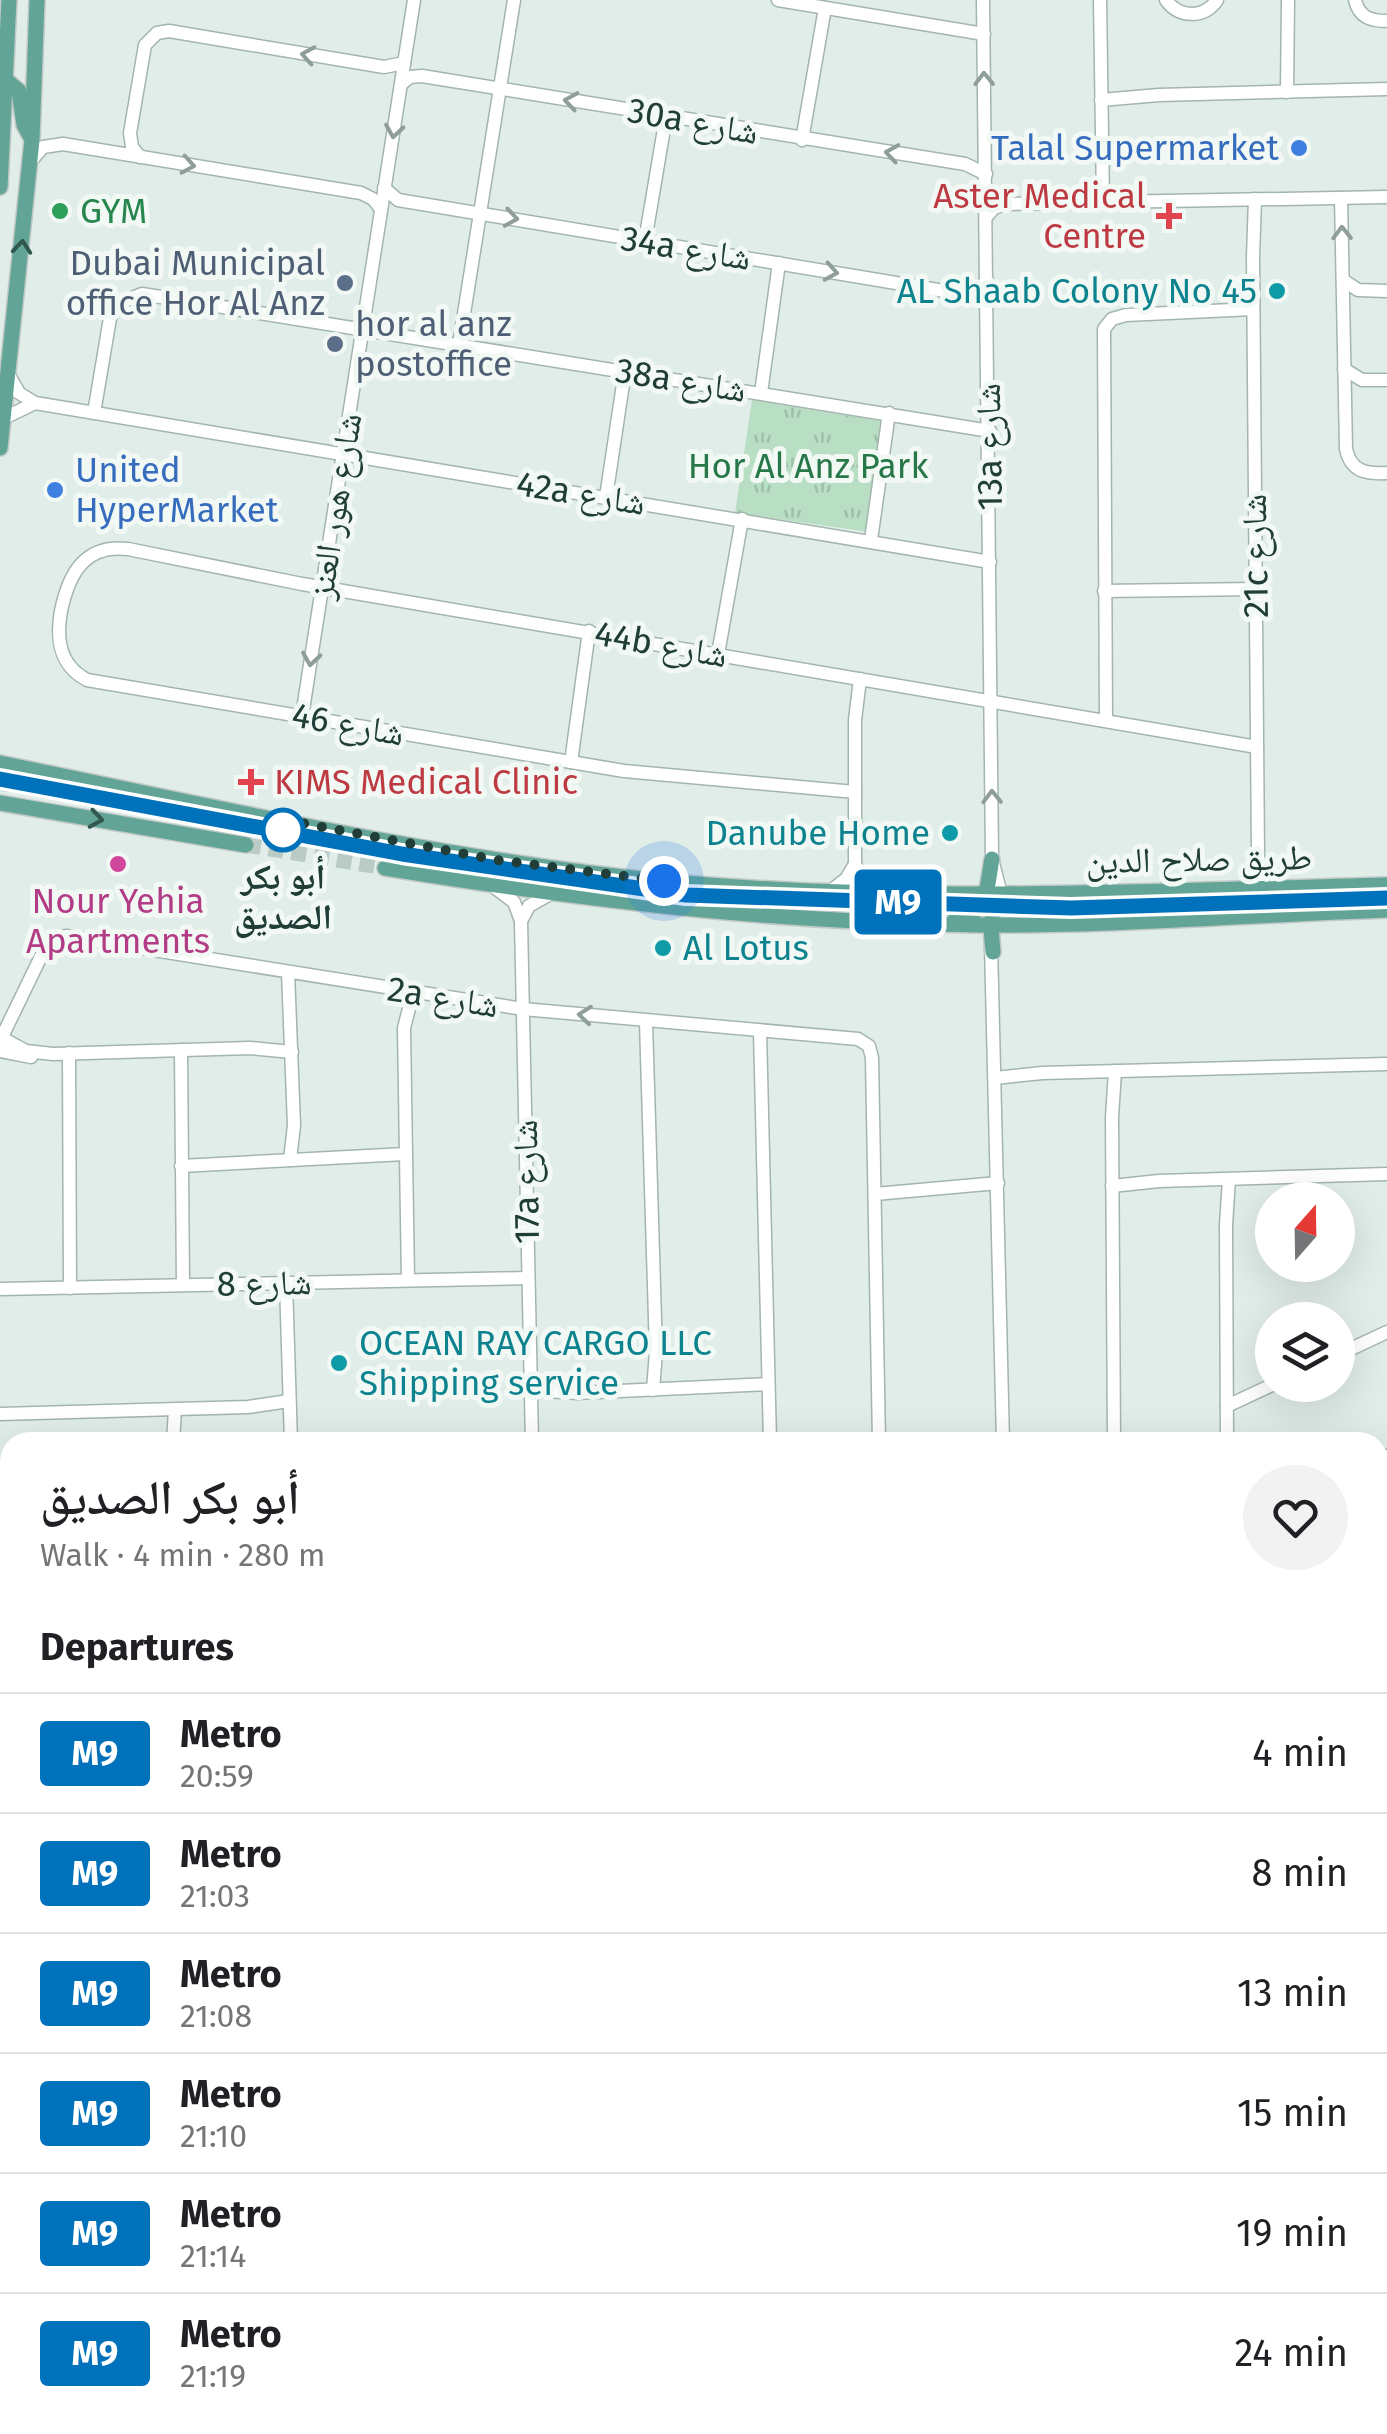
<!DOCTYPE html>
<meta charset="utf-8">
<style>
:root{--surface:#fff;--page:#f2f2f2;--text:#202124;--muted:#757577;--line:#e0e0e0}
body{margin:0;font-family:"Fira Sans","Noto Naskh Arabic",sans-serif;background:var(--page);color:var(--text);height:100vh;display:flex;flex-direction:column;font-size:38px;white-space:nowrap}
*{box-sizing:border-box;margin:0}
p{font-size:32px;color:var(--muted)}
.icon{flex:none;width:55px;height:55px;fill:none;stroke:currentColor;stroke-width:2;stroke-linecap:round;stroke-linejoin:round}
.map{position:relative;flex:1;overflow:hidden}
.side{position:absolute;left:0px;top:1432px;width:1388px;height:1002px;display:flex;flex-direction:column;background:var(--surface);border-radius:30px 30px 0 0;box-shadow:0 10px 40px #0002}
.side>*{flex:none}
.badge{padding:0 20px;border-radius:8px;font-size:35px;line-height:65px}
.needle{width:65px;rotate:20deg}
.tools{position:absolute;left:1255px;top:1182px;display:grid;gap:20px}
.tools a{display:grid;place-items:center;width:100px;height:100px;border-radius:50%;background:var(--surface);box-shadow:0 10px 40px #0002;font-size:50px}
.you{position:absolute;width:50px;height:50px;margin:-25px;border:8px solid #fff;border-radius:50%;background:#1a73e8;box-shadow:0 0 0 15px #1a73e833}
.map>.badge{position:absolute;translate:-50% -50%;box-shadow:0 0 0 5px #fff}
h2{padding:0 40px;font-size:38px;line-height:90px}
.round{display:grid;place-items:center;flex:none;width:105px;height:105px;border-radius:52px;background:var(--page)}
.head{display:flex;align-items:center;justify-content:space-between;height:170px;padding:0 40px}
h1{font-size:48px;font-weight:600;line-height:75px}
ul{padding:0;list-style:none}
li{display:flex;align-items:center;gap:30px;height:120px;padding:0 40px;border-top:2px solid var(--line)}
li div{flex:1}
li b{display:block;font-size:38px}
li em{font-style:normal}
li .badge{min-width:110px;font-weight:700;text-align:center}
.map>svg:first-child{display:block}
.built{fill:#cfddd7}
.park{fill:url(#park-tufts)}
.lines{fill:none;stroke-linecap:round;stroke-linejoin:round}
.taxiway{stroke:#9eb4ae;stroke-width:25}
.major-tunnel{stroke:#bacac5;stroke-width:15;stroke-dasharray:15 8;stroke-linecap:butt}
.minor-casing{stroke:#a3b5af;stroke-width:15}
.major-casing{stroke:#c1c9c7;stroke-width:18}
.highway-casing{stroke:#c1c9c7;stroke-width:20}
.minor{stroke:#fff;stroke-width:12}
.major{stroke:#62a596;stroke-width:15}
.highway{stroke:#296d61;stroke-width:18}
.rail{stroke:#5a7a73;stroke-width:2.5;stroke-dasharray:20 10;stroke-linecap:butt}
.oneway{stroke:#909e9b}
.oneway2{stroke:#30584f}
.line-casing{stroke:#fff;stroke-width:22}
.line{stroke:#0072bc;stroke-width:15}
.walk{stroke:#203e37;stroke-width:10;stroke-dasharray:0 18}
.shop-dot{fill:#3f7fe0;stroke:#f2f9f5;stroke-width:4}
.leisure-dot{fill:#2e9e5b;stroke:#f2f9f5;stroke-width:4}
.health-dot{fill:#e0444e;stroke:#f2f9f5;stroke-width:4}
.service-dot{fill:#5c6f8a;stroke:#f2f9f5;stroke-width:4}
.culture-dot{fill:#0f9aa8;stroke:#f2f9f5;stroke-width:4}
.stop-dot{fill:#fff;stroke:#0072bc;stroke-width:5}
.hotel-dot{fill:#d1479c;stroke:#f2f9f5;stroke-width:4}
.labels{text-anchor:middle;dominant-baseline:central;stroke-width:10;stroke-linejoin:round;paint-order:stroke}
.street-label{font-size:35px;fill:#203e37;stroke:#f2f9f5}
.shop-label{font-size:35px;fill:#366cbe;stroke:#f2f9f5;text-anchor:end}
.health-label{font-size:35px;fill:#be3a42;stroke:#f2f9f5;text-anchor:end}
.leisure-label{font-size:35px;fill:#27864d;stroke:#f2f9f5;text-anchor:start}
.service-label{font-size:35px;fill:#4e5e75;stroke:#f2f9f5;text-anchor:end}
.culture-label{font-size:35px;fill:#0d838f;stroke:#f2f9f5;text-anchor:end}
.park-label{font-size:35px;fill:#277849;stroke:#f2f9f5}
.stop-label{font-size:35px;font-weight:bold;fill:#203e37;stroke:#f2f9f5}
.hotel-label{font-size:35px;fill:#b23c85;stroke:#f2f9f5}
</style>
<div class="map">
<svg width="1387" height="2434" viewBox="0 0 1387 2434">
<defs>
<pattern id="park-tufts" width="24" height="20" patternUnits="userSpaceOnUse" patternTransform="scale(2.5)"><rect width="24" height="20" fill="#b8dfc4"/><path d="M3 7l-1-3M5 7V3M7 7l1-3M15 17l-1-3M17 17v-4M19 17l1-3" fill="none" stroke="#9ec0a9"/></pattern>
</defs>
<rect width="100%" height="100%" fill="#e1ede8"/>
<!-- built -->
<path class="built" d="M1387 1722V2434H379L380 2425H1378V1726Z"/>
<!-- park -->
<g class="park">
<path d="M752 400 880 421 869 532 735 513Z"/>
<path d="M136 2425H283L281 2434H143Z"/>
</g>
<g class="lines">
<!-- taxiway -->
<g class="taxiway">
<path d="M1378 2070 1387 2082"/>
<path d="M1048 2434 1052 2425"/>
</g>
<!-- major-tunnel -->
<path class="major-tunnel" d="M246 845 385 868"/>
<defs>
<g id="minor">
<path d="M778 0 984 34"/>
<path d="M983 0 992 859 1001 894"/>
<path d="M1100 0 1103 202"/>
<path d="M1166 0C1179 18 1204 19 1217 0"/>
<path d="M1355 0C1359 17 1370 21 1387 21"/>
<path d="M401 84 410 77 422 76 965 164 986 174"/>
<path d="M1287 92 1288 0"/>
<path d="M1101 100 1159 95 1387 89"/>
<path d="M802 140 825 8"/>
<path d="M140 157 132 147 130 133 145 45 157 33 169 31 384 67 404 63"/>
<path d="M30 162 43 147 63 144 361 193 373 199 381 209"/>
<path d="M384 188 398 200 962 294 977 291 987 280"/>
<path d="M1341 198 1346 449C1351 472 1366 474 1387 473"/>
<path d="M1255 199 1253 257 1258 856 1262 888"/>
<path d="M986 217 994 208 1005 204 1387 197"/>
<path d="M645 241 666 117"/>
<path d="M1343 280 1358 290 1387 291"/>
<path d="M459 345 514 0"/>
<path d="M1344 369 1362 380H1387"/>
<path d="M10 377 19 393 35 403 990 562"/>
<path d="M761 393 779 263"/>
<path d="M94 413 110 318 120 303 142 294 990 431"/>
<path d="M4 418 35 403"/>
<path d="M606 497 625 371"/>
<path d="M871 540 889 413"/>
<path d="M1104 591 1255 589"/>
<path d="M718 654 742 519"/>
<path d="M860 679 855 720V864L863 882 880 892"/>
<path d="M302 716 414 0"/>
<path d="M1106 721 1104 329 1112 319 1126 315 1253 309"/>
<path d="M571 762 589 631"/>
<path d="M855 792 624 771 87 680C59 665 56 639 61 611 69 573 85 544 128 549L302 584 1257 747"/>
<path d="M494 887 514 902 521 921 532 1442"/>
<path d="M832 890 846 879 855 864"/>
<path d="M521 921 529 906 550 894"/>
<path d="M991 945 1003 1442"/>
<path d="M288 972 294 1125 290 1160"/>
<path d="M646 1022 656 1352 653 1390"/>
<path d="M760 1031 770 1442"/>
<path d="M2 1038 26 1051 53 1054 250 1048 292 1052"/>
<path d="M0 1041 47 944 66 936 523 1009 858 1039 869 1046 872 1058 879 1442"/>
<path d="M181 1050 183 1285"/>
<path d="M0 1051 31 1057"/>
<path d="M69 1053 70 1288"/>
<path d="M995 1078 1042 1073 1387 1064"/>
<path d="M181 1166 405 1154"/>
<path d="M1112 1186 1159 1181 1387 1174"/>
<path d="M875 1194 998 1183"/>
<path d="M408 1280 404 1028 413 993"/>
<path d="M286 1283 291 1442"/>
<path d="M0 1289 528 1278"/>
<path d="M1338 1355 1387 1332"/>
<path d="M531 1390 577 1393 768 1384"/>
<path d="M1227 1406 1272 1385"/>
<path d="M0 1414 248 1407 289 1401"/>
<path d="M173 1442 175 1410"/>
<path d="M1114 1442 1112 1117 1115 1071"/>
<path d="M1227 1442 1226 1225 1229 1179"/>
<path d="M1378 1461 1387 1456"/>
<path d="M0 1527H10"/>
<path d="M0 1780 10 1782"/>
<path d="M0 1876 10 1878"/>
<path d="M0 2113 10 2108"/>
<path d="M0 2333 10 2331"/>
<path d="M102 2425 110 2434"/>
</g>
<g id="major">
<path d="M6 80 19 91 24 125 30 136"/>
<path d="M0 187 9 0"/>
<path d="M0 448 32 140 37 0"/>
<path d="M0 763C219 808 439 859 662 881 903 904 1146 891 1387 885"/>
<path d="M0 782 119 795"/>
<path d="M0 803 246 845"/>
<path d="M385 868C582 900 778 923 979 925 1114 926 1251 915 1387 910"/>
<path d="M956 916C989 918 987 884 992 859"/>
<path d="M993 952C991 926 986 907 1013 894"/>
<path d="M1378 1699 1387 1695"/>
<path d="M0 2265 10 2261"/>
<path d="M0 2292 10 2288"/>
<path d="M125 2425 132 2434"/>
<path d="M293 2434 296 2425"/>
<path d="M371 2434V2425"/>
</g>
<g id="highway">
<path d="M1378 1634 1387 1629"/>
<path d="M1378 1672 1387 1667"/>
<path d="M321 2434 323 2425"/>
<path d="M347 2434 348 2425"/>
</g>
</defs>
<!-- minor casing -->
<use href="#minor" class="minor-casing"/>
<!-- major casing -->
<use href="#major" class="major-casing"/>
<!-- highway casing -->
<use href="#highway" class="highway-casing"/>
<!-- minor -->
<use href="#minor" class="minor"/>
<!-- major -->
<use href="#major" class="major"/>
<!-- highway -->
<use href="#highway" class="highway"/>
<!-- rail -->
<path class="rail" d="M0 779 402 855 686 895 1071 908 1387 898"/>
</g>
<!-- one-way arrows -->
<defs><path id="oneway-chevron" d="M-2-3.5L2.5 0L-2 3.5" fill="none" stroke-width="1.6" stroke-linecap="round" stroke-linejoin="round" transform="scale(2.5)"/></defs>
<g class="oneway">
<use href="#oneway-chevron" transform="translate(308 55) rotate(-170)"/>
<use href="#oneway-chevron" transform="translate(984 79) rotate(-91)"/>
<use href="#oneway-chevron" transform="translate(571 101) rotate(-171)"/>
<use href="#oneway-chevron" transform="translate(394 131) rotate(99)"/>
<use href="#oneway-chevron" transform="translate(892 153) rotate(-171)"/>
<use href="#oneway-chevron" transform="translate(188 165) rotate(10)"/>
<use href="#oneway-chevron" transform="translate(511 218) rotate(9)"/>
<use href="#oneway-chevron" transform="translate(1342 233) rotate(-91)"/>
<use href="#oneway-chevron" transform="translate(831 272) rotate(10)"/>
<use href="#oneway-chevron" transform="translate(311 659) rotate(99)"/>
<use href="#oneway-chevron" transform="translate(992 797) rotate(-91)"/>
<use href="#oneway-chevron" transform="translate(585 1015) rotate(-174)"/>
</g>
<g class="oneway2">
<use href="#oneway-chevron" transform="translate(22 247) rotate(-85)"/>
<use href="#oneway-chevron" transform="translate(96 819) rotate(9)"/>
</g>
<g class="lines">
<defs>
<path id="line" d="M0 779 402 854 686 895 1071 908 1387 898"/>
</defs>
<!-- line casing -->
<use href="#line" class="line-casing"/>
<!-- line -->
<use href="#line" class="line"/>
<!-- walk -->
<path class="walk" d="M283 830 280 819 497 860 664 881"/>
</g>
<!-- markers -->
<g class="shop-dot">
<circle cx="1299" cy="148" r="10"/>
<circle cx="55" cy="490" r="10"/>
</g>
<circle class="leisure-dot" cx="60" cy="211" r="10"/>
<g class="health-dot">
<path d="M1164 201h10v10h10v10h-10v10h-10v-10h-10v-10h10z"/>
<path d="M246 767h10v10h10v10h-10v10h-10v-10h-10v-10h10z"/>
</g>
<g class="service-dot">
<circle cx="345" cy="283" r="10"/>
<circle cx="335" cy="344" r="10"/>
</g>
<g class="culture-dot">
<circle cx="1277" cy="291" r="10"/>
<circle cx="950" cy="833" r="10"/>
<circle cx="663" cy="948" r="10"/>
<circle cx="339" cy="1363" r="10"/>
</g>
<circle class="stop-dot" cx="283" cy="830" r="20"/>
<circle class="hotel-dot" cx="118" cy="864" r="10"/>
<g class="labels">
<!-- street labels -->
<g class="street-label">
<text transform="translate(693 121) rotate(10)">30a شارع</text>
<text transform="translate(686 248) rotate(9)">34a شارع</text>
<text transform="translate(681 380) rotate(9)">38a شارع</text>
<text transform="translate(989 447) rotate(-91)">13a شارع</text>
<text transform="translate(581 493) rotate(9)">42a شارع</text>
<text transform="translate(335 506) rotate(-81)">شارع هور العنز</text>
<text transform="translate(1255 556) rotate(-91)">21c شارع</text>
<text transform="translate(661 644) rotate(10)">44b شارع</text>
<text transform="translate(348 724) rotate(10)">شارع 46</text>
<text transform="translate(1199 859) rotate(-1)">طريق صلاح الدين</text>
<text transform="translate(443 997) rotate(9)">2a شارع</text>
<text transform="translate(526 1182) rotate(-91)">17a شارع</text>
<text transform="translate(264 1283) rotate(-1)">شارع 8</text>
</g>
<!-- shop labels -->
<g class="shop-label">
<text x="1279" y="148">Talal Supermarket</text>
<text x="75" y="470" text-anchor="start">United<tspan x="75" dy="40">HyperMarket</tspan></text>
</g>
<!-- health labels -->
<g class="health-label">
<text x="1146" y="196">Aster Medical<tspan x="1146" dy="40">Centre</tspan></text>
<text x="274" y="782" text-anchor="start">KIMS Medical Clinic</text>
</g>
<!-- leisure labels -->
<g class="leisure-label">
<text x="80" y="211">GYM</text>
</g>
<!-- service labels -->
<g class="service-label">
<text x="325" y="263">Dubai Municipal<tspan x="325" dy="40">office Hor Al Anz</tspan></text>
<text x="355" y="324" text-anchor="start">hor al anz<tspan x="355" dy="40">postoffice</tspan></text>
</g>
<!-- culture labels -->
<g class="culture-label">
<text x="1257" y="291">AL Shaab Colony No 45</text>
<text x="930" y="833">Danube Home</text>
<text x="683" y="948" text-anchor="start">Al Lotus</text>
<text x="359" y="1343" text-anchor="start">OCEAN RAY CARGO LLC<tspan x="359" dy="40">Shipping service</tspan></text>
</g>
<!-- park labels -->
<g class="park-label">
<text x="808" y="466">Hor Al Anz Park</text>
</g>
<!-- stop labels -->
<g class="stop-label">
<text x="283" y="877">أبو بكر<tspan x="283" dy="40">الصديق</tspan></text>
</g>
<!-- hotel labels -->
<g class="hotel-label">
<text x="118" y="901">Nour Yehia<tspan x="118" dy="40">Apartments</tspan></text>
</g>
</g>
</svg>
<div class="tools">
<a><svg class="needle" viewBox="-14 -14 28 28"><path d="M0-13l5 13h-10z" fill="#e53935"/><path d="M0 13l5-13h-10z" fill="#757577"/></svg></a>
<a><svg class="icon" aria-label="layers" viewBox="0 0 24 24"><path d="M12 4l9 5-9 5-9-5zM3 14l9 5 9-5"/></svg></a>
</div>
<div class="you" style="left:664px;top:881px"></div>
<b class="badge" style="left:898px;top:902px;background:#0072bc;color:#fff">M9</b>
<section class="side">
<div class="head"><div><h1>أبو بكر الصديق</h1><p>Walk · 4 min · 280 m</p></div><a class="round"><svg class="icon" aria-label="heart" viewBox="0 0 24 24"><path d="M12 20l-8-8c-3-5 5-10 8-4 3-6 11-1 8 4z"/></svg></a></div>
<h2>Departures</h2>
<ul>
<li><span class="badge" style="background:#0072bc;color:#fff">M9</span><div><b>Metro</b><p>20:59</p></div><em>4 min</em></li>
<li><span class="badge" style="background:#0072bc;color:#fff">M9</span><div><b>Metro</b><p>21:03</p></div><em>8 min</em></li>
<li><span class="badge" style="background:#0072bc;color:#fff">M9</span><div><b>Metro</b><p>21:08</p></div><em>13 min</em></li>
<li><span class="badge" style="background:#0072bc;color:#fff">M9</span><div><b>Metro</b><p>21:10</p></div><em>15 min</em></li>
<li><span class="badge" style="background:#0072bc;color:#fff">M9</span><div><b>Metro</b><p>21:14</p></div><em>19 min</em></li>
<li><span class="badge" style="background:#0072bc;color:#fff">M9</span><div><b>Metro</b><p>21:19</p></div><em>24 min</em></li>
</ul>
</section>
</div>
